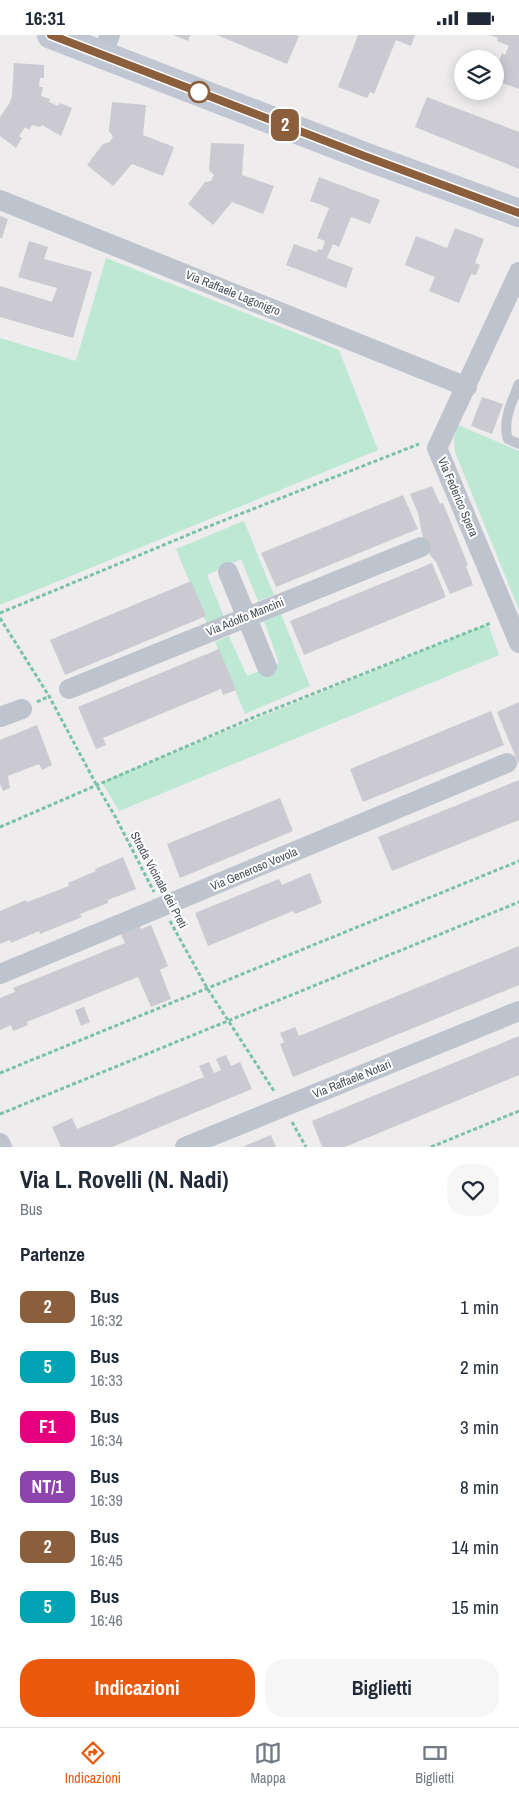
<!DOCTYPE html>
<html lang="it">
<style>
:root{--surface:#fff;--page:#f6f6f7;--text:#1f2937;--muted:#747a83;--line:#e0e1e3;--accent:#ea580c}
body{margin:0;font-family:"Archivo Narrow",sans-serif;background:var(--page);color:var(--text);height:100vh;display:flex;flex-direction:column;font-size:19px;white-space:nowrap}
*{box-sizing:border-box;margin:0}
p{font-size:16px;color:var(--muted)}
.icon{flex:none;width:28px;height:28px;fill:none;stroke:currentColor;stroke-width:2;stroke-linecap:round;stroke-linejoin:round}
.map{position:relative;height:1112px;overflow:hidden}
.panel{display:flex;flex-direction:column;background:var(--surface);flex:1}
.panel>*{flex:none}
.badge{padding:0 10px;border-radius:8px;font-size:18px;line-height:32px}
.tools{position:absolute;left:454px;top:15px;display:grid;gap:10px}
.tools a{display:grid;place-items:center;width:50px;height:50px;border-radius:50%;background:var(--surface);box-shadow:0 2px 12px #0003;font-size:25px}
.map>.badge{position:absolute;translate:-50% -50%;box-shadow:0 0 0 2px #fff}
h2{padding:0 20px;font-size:19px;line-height:45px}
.round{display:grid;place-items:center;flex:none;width:52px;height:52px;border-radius:20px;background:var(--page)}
.summary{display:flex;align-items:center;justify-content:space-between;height:85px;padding:0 20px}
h1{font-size:24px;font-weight:700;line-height:38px}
.button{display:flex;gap:10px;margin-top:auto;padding:10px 20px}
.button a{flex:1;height:58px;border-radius:20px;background:var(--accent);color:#fff;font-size:20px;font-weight:700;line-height:58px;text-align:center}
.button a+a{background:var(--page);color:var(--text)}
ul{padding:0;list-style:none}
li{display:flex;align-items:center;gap:15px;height:60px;padding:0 20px}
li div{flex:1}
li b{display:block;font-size:19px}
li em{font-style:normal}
li .badge{min-width:55px;font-weight:700;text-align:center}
.status{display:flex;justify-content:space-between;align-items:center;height:35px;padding:0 25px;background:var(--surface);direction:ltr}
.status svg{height:14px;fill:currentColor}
.menu{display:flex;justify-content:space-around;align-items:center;height:70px;border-top:1px solid var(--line);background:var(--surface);font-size:14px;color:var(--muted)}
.menu a{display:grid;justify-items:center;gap:2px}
.menu .active{color:var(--accent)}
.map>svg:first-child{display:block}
.green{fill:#bde8d4}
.building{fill:#cacad0}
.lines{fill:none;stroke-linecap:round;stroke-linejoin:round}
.path{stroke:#79c2a8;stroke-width:3;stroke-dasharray:4 2.5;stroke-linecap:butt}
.lane{stroke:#bec4cd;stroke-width:10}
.street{stroke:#bec4cd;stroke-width:20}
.secondary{stroke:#c0c7d3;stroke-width:28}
.line-casing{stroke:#fff;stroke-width:11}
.line{stroke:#8b5e3c;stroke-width:8}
.stop-dot{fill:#fff;stroke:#8b5e3c;stroke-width:2.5}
.labels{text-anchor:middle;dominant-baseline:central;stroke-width:4;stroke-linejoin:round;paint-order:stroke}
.street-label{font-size:12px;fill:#464d57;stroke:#fff}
</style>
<div class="status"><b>16:31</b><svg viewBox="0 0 49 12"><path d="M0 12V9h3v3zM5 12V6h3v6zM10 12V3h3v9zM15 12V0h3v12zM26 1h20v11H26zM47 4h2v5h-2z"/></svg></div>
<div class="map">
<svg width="519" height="1112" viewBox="0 0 519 1112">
<rect width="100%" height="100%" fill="#eeecec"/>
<!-- green -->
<g class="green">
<path d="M106 223 339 315 378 415 0 570V303L76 326Z"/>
<path d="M458 390 519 416V575L455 417 454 403Z"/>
<path d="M244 486 274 560 258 566 241 524 207 540 224 582 207 589 176 514Z"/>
<path d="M281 579 310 651 245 679 215 607 229 601 247 641 279 628 264 586Z"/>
<path d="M488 589 499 620 119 776 102 747Z"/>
</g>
<!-- building -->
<g class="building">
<path d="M173 0H190L188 6Z"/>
<path d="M217 0H296L299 1 287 29Z"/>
<path d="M358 0H415L411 11 396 5 374 59 370 57 367 63 338 52Z"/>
<path d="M489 0H519V54L495 45V37L502 18 505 20 509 11 497 6 498 3Z"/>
<path d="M14 28 44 30V43H40L39 52H43L41 61 50 64 49 67 58 71 60 68 72 73 61 101 42 90 40 92 32 90 29 95 25 92 19 101 22 103 16 113 0 101V82L9 69 12 61Z"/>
<path d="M427 62 519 97V134L415 92Z"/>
<path d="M112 67 146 70 143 100 174 112 163 141 132 129 113 151 87 130 103 109 110 107 113 101 109 96Z"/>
<path d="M211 108 244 109 242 140 274 151 263 179 232 167 213 190 188 169 205 147 211 146 214 140 209 135Z"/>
<path d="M319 142 380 165 370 189 351 182 339 212 333 209 327 223 353 233 346 253 286 230 294 209 317 217 318 214 322 215 325 206 317 203 329 173 310 166Z"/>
<path d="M0 181 8 184 2 203H0Z"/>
<path d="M455 193 484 204 475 228 480 230 476 240 471 239 459 268 429 256 435 242 405 230 416 201 447 213Z"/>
<path d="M29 206 48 212 44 224 92 237 73 303 0 282V251L52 267 57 253 18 242Z"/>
<path d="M482 362 503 369 492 399 471 391Z"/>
<path d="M432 451 440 469 443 468 468 530 466 531 473 550 450 559 436 527 430 520 422 499 418 478 410 459Z"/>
<path d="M403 460 418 494 276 552 261 518Z"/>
<path d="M432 528 446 562 304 620 290 586Z"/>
<path d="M191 546 206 581 65 640 50 605Z"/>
<path d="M219 614 236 655 223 660 221 654 115 698 103 703 106 710 96 714 78 672Z"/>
<path d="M519 667V730L497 677Z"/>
<path d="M491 676 504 710 363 767 350 734Z"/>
<path d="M37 690 52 730 42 735 39 729 8 741 10 753 3 756 0 749V705Z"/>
<path d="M519 745V785L392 836 378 802Z"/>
<path d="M280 763 293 796 180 843 167 809Z"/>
<path d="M123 822 136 854 108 865V868L80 879 82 882 40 899 39 896 11 908 10 905 0 909V876L26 865 27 867 69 851 68 848 96 836 95 834Z"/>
<path d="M310 838 322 868 295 879 293 876 208 911 195 878 279 844 282 850Z"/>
<path d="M139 890 141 894 151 890 168 931 160 935 171 964 151 972 138 942 27 987 28 990 13 996 11 990 0 995V963L15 957 13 953 125 908 120 897Z"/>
<path d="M519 911V950L293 1042 280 1009 284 1007 280 998 295 992 299 1001Z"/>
<path d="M84 972 90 987 81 991 75 975Z"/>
<path d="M519 1001V1040L345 1112H322L312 1086Z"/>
<path d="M226 1020 231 1031 240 1027 252 1054 112 1112H61L52 1092 72 1083 77 1094 194 1046 204 1042 199 1031 209 1027 214 1038 221 1035 216 1024Z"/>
<path d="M271 1100 276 1112H242Z"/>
</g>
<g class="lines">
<!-- path -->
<g class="path">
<path d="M0 578 207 492 419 409"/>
<path d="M0 583 49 661 96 749 116 783 154 857"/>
<path d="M37 667 49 661"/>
<path d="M0 792 252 683 491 588"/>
<path d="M170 886 207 953 274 1056"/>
<path d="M0 1038 519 826"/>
<path d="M0 1079 519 867"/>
<path d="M292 1087 306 1112"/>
<path d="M431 1112 519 1076"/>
</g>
<!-- lane -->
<path class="lane" d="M519 349C512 366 502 387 508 404L519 409"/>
<!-- street -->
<g class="street">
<path d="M102 20 110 0"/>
<path d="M0 165 467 352"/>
<path d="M519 237 437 413 519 608"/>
<path d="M228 537 267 632"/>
<path d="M69 654 421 512"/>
<path d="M0 682 22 674"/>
<path d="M0 939 507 728"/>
<path d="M0 1108 2 1112"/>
<path d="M185 1112 519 976"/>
</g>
<!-- secondary -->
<path class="secondary" d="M51 0 367 122 519 178"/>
</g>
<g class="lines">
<defs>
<path id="line" d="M51 0 367 122 519 178"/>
</defs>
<!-- line casing -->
<use href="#line" class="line-casing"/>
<!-- line -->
<use href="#line" class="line"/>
</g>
<!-- markers -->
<circle class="stop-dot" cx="199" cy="57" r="10"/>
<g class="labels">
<!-- street labels -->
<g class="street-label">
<text transform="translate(233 258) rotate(22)">Via Raffaele Lagonigro</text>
<text transform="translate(458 462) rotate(67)">Via Federico Spera</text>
<text transform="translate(245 582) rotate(-22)">Via Adolfo Mancini</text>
<text transform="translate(254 834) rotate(-23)">Via Generoso Vovola</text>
<text transform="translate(159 845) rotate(62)">Strada Vicinale dei Preti</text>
<text transform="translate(352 1044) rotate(-22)">Via Raffaele Notari</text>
</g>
</g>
</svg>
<div class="tools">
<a><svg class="icon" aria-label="layers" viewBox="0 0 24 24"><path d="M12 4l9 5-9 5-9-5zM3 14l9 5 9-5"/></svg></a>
</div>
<b class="badge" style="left:285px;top:90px;background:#8b5e3c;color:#fff">2</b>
</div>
<section class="panel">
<div class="summary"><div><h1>Via L. Rovelli (N. Nadi)</h1><p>Bus</p></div><a class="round"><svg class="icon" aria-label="heart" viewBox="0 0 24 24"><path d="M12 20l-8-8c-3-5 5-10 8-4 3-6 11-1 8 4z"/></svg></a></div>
<h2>Partenze</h2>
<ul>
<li><span class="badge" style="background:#8b5e3c;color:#fff">2</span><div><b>Bus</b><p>16:32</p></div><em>1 min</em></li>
<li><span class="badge" style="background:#00a3b4;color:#fff">5</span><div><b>Bus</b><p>16:33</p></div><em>2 min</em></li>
<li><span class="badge" style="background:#e6007e;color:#fff">F1</span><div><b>Bus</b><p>16:34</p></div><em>3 min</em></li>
<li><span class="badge" style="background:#8e44ad;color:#fff">NT/1</span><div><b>Bus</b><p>16:39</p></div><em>8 min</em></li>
<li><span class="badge" style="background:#8b5e3c;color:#fff">2</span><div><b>Bus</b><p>16:45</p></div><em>14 min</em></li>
<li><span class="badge" style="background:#00a3b4;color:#fff">5</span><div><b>Bus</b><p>16:46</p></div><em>15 min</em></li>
</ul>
<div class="button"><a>Indicazioni</a><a>Biglietti</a></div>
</section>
<nav class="menu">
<a class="active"><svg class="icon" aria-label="directions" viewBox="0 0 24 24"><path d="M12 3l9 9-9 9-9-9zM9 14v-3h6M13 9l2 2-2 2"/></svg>Indicazioni</a>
<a><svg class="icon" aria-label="map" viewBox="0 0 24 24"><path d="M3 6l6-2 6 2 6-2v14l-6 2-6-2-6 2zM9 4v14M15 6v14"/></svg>Mappa</a>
<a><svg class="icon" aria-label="tickets" viewBox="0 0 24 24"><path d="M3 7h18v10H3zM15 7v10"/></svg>Biglietti</a>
</nav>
